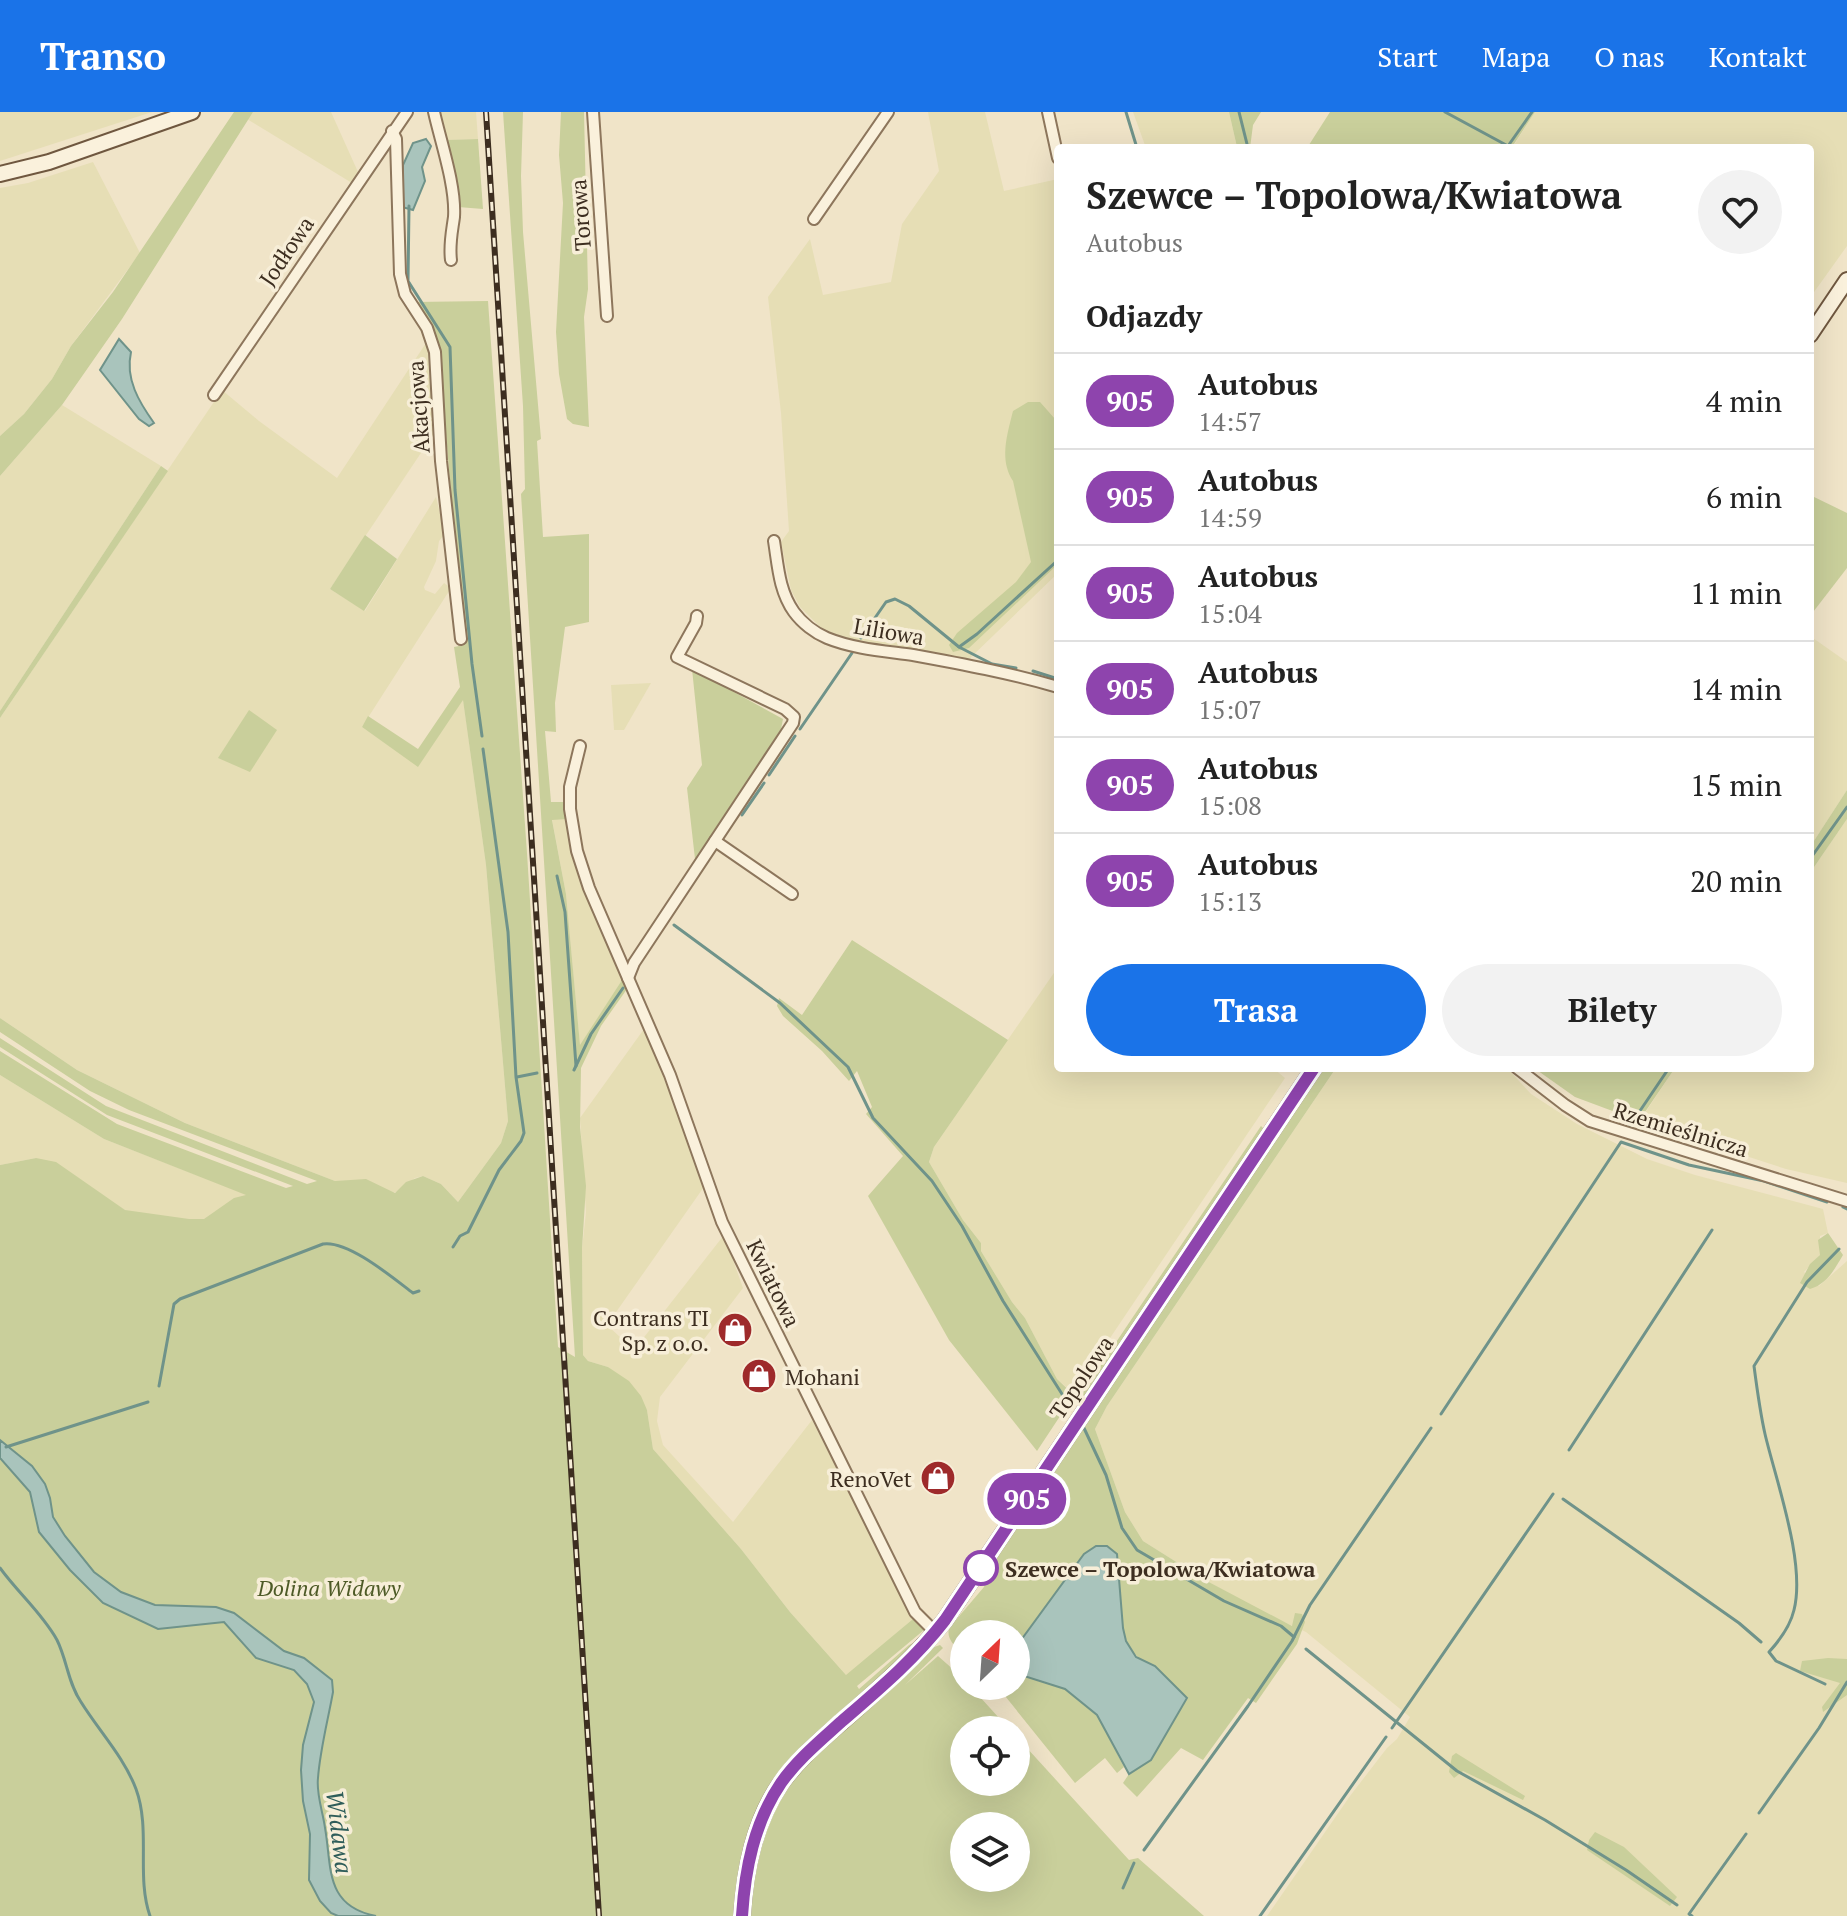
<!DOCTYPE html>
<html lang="pl">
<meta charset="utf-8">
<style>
:root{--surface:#fff;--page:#f2f2f2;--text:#222;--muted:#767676;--line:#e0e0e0;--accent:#1a73e8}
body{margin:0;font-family:"PT Serif",serif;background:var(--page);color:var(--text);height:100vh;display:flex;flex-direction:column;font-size:30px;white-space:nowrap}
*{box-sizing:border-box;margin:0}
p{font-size:26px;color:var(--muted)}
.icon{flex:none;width:44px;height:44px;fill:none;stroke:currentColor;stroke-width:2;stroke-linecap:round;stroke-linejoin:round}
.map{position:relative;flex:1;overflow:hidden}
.drawer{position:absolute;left:1054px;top:32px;width:760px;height:928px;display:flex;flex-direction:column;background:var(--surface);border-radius:8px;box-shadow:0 8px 32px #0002}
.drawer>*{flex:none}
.badge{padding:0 16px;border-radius:26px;font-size:28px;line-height:52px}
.needle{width:52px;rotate:25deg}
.buttons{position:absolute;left:950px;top:1508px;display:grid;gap:16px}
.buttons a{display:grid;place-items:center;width:80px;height:80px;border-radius:50%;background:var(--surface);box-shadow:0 8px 32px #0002;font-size:40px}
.map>.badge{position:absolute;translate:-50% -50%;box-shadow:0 0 0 4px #fff}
h2{padding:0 32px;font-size:30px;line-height:72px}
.round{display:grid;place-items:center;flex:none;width:84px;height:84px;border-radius:42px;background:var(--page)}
.headline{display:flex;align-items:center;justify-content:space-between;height:136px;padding:0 32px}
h1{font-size:38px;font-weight:700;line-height:60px}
.primary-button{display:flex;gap:16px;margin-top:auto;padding:16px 32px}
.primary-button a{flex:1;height:92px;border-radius:48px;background:var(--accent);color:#fff;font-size:32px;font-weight:700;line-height:92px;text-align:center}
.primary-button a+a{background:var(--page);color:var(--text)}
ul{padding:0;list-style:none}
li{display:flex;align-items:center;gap:24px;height:96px;padding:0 32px;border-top:2px solid var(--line)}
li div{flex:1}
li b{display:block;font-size:30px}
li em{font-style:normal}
li .badge{min-width:88px;font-weight:700;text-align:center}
header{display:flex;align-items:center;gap:48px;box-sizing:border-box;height:112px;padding:0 40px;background:var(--accent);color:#fff}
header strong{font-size:38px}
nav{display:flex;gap:44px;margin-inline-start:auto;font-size:28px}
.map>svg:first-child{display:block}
.farmland{fill:#e6deb5}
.green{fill:#c9cf9b;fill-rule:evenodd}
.water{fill:#a9c4bc;stroke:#6f938a;stroke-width:2}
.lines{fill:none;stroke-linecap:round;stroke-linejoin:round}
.stream{stroke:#6f938a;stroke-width:3}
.street-casing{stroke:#8d765c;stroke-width:14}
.secondary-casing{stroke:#6f573f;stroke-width:18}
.street{stroke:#faf1dc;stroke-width:10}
.secondary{stroke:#faf1dc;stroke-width:14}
.rail-casing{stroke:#3d2e20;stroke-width:6}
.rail{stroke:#f7eed8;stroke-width:3;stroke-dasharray:9;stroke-linecap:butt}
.line-casing{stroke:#fff;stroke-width:18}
.line{stroke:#8e44ad;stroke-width:12}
.stop-dot{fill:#fff;stroke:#8e44ad;stroke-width:4}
.labels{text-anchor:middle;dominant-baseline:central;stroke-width:7;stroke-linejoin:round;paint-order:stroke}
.street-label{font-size:22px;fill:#3d2e20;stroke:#f7eed8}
.poi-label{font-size:22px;fill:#3d2e20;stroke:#f7eed8;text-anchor:end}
.stop-label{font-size:22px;font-weight:bold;fill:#3d2e20;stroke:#f7eed8;text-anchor:start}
.park-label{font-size:22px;font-style:italic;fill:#4d5a26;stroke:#f7eed8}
.water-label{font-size:24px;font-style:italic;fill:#2f5d5a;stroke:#f7eed8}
</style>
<header>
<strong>Transo</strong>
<nav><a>Start</a><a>Mapa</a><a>O nas</a><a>Kontakt</a></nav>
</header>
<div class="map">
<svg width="1847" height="1804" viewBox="0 0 1847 1804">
<rect width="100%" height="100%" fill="#f0e4c8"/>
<!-- farmland -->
<g class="farmland">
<path d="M0 0H152L0 49Z"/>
<path d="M253 0H331L358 60 352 71 247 7Z"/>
<path d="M440 0H476L478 27 445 28Z"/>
<path d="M928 0H985L1004 79 1058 67V461L967 549 837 525 823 518 800 495 791 478 781 430 789 419 781 301 768 185 810 127 823 183 891 170 902 112 939 59Z"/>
<path d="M1133 0H1229L1237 35 1146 36Z"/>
<path d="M1535 0H1847V134L1812 183 1810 181V36H1519L1514 33Z"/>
<path d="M93 50 140 141 71 234 52 267 24 302 0 324V76L28 71Z"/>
<path d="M428 228 433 323 330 477 365 499 436 385 445 422 439 429 436 449 424 475 425 478 435 482 444 471 451 476 362 615 418 654 463 587 486 753 508 1009 501 1031 458 1090 441 1072 423 1064 415 1066 396 1080 379 1086 185 1011 77 958 0 906V606L222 278 259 309 337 366Z"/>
<path d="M62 293 161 354 0 599V364Z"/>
<path d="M1810 524 1847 550V678L1810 735Z"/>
<path d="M651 571 624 618H614L611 573Z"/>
<path d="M552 707H567L589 787 622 868 580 934 566 782Z"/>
<path d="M1847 707V1071L1786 1057 1650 1013 1645 1001 1675 956H1810V761Z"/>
<path d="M1058 855V956H1273L1285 966 1073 1281 1057 1267 1025 1206 1012 1190 981 1139V1131L963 1108 929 1050 934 1035Z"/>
<path d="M644 917 706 1072 607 1213 634 1238 724 1123 743 1176 660 1285 657 1309 663 1333 733 1410 812 1308 913 1507 847 1564 790 1500 741 1437 653 1337 647 1298 608 1255 588 1249 583 1243 582 1137 586 1100 580 1006Z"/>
<path d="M1336 956H1507L1531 982 1577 1012 1647 1047 1695 1063 1823 1097 1828 1121 1820 1124V1143L1804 1160 1819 1174 1847 1149V1804H1267L1350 1684 1387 1636 1397 1627 1410 1605 1306 1520 1270 1504 1205 1468 1143 1429 1125 1400 1095 1317 1107 1294Z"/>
<path d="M0 963 104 1027 289 1099 152 1114 36 1046 0 1053Z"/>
</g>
<!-- green -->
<g class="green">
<path d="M234 0H253L122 207 62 293 0 364V324L24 302 52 267 71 234 113 180Z"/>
<path d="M503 0H523L521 64 523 120 541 327 537 329 543 425 589 422V510L565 515 555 591 556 620 545 619 551 690H566L567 707 552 708 566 782 580 933 622 868 627 877 601 914 581 956 580 1015 586 1074 582 1137 583 1243 588 1249 608 1255 629 1269 641 1284 647 1298 653 1337 741 1437 790 1500 846 1563 913 1507 924 1518 857 1574 859 1577 909 1533 919 1528 928 1537 940 1533 943 1536 905 1573 938 1544 964 1567V1574H970L1010 1618H964V1670H1016V1624L1129 1748 1138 1746 1204 1804H0V1053L36 1046 56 1050 125 1098 189 1107H204L234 1086 246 1083 104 1027 0 963V939L117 1012 286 1076 293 1074 107 1003 0 935V926L106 994 307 1072 317 1069 129 998 90 979 0 920V906L77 958 185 1011 335 1069 366 1067 395 1081 406 1070 423 1064 441 1072 458 1090 501 1031 508 1009 486 753 463 588 418 655 362 615 368 604 418 637 460 575 454 535 464 533 438 229 414 190 488 189 527 741 558 1235 575 1245 521 382 525 377 523 294ZM964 1714H1016V1766H964Z"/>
<path d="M561 0H584L588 177 584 205 589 315 573 312 567 307 559 262 556 220 563 91 559 43Z"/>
<path d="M1229 0H1261L1253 13 1250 36 1237 35Z"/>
<path d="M1330 0H1535L1514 32 1519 36H1307Z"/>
<path d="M478 27 483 97 458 95 445 28Z"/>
<path d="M1028 290H1040L1055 307 1058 317V452L969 536 953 540 949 533 957 521 1016 470 1031 450 1013 369C999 348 1007 323 1013 299Z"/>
<path d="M161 354 168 359 0 606V599Z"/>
<path d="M1810 383 1847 401V456L1810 504Z"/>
<path d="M365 423 397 447 364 499 330 477Z"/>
<path d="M692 557 783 607 781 617 695 747 687 676 702 653Z"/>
<path d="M249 598 277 618 250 660 218 646Z"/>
<path d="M1847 678V707L1810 761V735Z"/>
<path d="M852 828 1008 928 934 1035 929 1050 963 1108 981 1131V1139L1012 1190 1025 1206 1057 1267 1074 1283 1037 1339 949 1228 868 1084 903 1044 866 1002 872 995 857 959 849 969 822 939 783 904 777 894 779 886 802 903Z"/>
<path d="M1321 956H1336L1107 1294 1095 1317 1125 1400 1143 1429 1205 1468 1292 1514 1295 1501 1302 1502 1305 1510 1297 1532 1256 1591 1248 1586 1203 1648 1181 1636 1137 1685 1123 1671 1129 1662 1151 1648 1155 1554C1150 1551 1143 1549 1138 1545 1116 1529 1118 1468 1117 1442L1107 1434H1096L1084 1442 1016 1534V1522H964V1542C956 1535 946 1528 949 1516L984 1475 999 1437Z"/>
<path d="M1534 956H1675L1645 1000 1650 1013 1575 985Z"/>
<path d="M1261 1014 1265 1018 1083 1290 1078 1287Z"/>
<path d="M1828 1121 1843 1143C1834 1158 1827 1172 1810 1177L1800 1171 1810 1152 1820 1143 1818 1128Z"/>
<path d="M1016 1535 1024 1564 1065 1577 1097 1603 1124 1655 1117 1661 1105 1646 1075 1671 997 1574H1016Z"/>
<path d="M1828 1546 1847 1547V1583L1823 1600 1822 1595 1840 1571 1800 1559 1802 1549Z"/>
<path d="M1456 1641 1525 1684 1523 1688 1463 1659 1454 1666 1449 1660 1452 1644Z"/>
<path d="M1595 1720 1624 1735 1677 1785 1670 1794 1587 1738 1589 1728Z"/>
</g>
<!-- water -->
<g class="water">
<path d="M426 27 431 34 422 55 425 69 413 98 402 95 403 53 413 31Z"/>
<path d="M119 227 131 240C125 267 139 290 154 311L149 314 139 307 100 258Z"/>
<path d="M0 1328 32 1354 45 1372 50 1386 53 1405 65 1424 94 1460 121 1480 155 1493 216 1495 234 1501 284 1539 304 1546 332 1568 333 1580C328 1608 320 1638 318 1666 316 1682 323 1700 325 1716 332 1754 324 1794 376 1804H338L331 1801 320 1789 309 1768 310 1722 303 1689 301 1658 303 1633 314 1590 307 1572 294 1558 256 1546 224 1510 158 1517 103 1491 70 1458 39 1420 30 1380 0 1346Z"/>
<path d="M1096 1434H1107L1117 1442 1123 1516 1126 1529 1136 1545 1155 1554 1187 1586 1151 1648 1129 1662 1097 1603 1065 1577 1024 1564 1016 1535 1084 1442Z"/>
</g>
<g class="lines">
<!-- stream -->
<g class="stream">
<path d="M1126 0 1137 36"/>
<path d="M1239 0 1248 36"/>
<path d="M1445 0 1508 34 1532 0"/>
<path d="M409 94 408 169 450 235 455 378 472 552 482 624"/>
<path d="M1810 183 1811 184"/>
<path d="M861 526 886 490 895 487 909 494 959 535 977 522 1058 448"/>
<path d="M959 535 992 552 1016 556"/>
<path d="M1033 559 1058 567"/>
<path d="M800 617 852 541"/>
<path d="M769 663 795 624"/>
<path d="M742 703 764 671"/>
<path d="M1810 747 1847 695"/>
<path d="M557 764 565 800 576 954"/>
<path d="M674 813 780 891 848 955 873 1006 932 1069 962 1114 1003 1189 1062 1282 1067 1294"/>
<path d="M574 958 591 922 623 876"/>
<path d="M517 965 537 961"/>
<path d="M1629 1015 1669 956"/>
<path d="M1843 1095 1847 1097"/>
<path d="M453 1135 460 1124 468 1120 499 1058 521 1029 524 1021 516 965 508 820 483 637"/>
<path d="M159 1274 174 1192 180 1187 323 1132C348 1128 393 1166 413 1181L419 1179"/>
<path d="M1441 1302 1621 1030 1689 1053 1764 1069 1827 1090"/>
<path d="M1083 1314 1106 1363 1122 1416 1137 1438 1224 1489 1281 1514 1294 1525"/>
<path d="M6 1335 148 1290"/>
<path d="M1569 1338 1712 1118"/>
<path d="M1563 1387 1739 1511 1761 1530"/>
<path d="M0 1456C18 1481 42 1501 57 1528 67 1548 68 1571 81 1590 99 1619 124 1645 136 1677 151 1718 136 1764 150 1804"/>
<path d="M1306 1537 1457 1659 1545 1708 1626 1758 1677 1793"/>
<path d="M1825 1572 1776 1549 1769 1540C1780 1528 1790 1515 1794 1498 1806 1451 1776 1369 1765 1322 1760 1300 1757 1277 1754 1254L1807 1170 1839 1137"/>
<path d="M1392 1616 1553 1382"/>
<path d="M1759 1701 1819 1616 1847 1570"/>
<path d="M1144 1738 1248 1594 1292 1529 1310 1493 1431 1316"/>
<path d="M1123 1776 1134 1751"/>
<path d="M1260 1804 1386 1625"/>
<path d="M1692 1804 1689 1802 1746 1722"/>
</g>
<defs>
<g id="street">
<path d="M434 0C441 31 456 74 454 105 452 120 449 132 451 148"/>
<path d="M593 0 607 204"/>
<path d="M1048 0 1058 46"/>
<path d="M392 19 396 27 400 162 405 182 427 216 435 240 441 349 461 527"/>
<path d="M814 107 888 0"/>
<path d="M214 283 407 0"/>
<path d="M774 429C778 454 779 479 794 500 802 511 815 521 827 526 854 537 885 539 913 543 962 552 1010 561 1058 575"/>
<path d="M580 634 570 675V697L577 739 589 776 670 963 722 1110 915 1500 935 1520"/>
<path d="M715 729 792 782"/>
<path d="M628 866 634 851 793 611 794 605 785 597 677 545 696 511 697 504"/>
<path d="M1517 956 1565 993 1590 1009 1847 1089"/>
</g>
<g id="secondary">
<path d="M0 62 49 50 192 0"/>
<path d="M1810 223 1847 168"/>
<path d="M742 1804C745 1757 754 1710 781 1671 799 1646 823 1626 846 1606 881 1575 916 1545 945 1508L1314 956"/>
</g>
</defs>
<!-- street casing -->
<use href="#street" class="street-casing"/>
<!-- secondary casing -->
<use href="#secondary" class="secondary-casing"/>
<!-- street -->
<use href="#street" class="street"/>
<!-- secondary -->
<use href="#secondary" class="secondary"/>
<defs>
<path id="rail" d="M486 0 599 1804"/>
</defs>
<!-- rail casing -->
<use href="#rail" class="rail-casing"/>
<!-- rail -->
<use href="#rail" class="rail"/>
</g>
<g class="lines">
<defs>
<path id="line" d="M742 1804C745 1757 754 1711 781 1671 797 1648 820 1629 841 1610 878 1578 915 1547 945 1508L1314 956"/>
</defs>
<!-- line casing -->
<use href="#line" class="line-casing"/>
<!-- line -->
<use href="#line" class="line"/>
</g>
<!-- icons -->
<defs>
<symbol id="shop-disc" viewBox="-11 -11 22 22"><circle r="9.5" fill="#9e2a2b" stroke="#f7eed8"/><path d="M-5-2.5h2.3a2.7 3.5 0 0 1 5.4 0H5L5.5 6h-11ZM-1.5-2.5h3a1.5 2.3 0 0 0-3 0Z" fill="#fff"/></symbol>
</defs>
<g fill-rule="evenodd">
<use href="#shop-disc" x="715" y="1198" width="40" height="40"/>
<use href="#shop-disc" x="739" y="1244" width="40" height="40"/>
<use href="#shop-disc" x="918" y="1346" width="40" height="40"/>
</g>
<!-- markers -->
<circle class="stop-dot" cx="981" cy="1456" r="16"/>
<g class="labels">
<!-- street labels -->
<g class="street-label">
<text transform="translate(580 103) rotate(-94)">Torowa</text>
<text transform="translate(286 139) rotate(-56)">Jodłowa</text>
<text transform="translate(418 295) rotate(-94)">Akacjowa</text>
<text transform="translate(889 519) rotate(10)">Liliowa</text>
<text transform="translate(1681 1017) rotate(17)">Rzemieślnicza</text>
<text transform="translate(774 1171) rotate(64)">Kwiatowa</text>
<text transform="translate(1081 1265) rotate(-56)">Topolowa</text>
</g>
<!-- poi labels -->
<g class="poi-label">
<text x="709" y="1205">Contrans TI<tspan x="709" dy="25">Sp. z o.o.</tspan></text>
<text x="785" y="1264" text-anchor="start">Mohani</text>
<text x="912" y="1366">RenoVet</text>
</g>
<!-- stop labels -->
<g class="stop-label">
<text x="1005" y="1456">Szewce – Topolowa/Kwiatowa</text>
</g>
<!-- park labels -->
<g class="park-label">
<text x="329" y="1475">Dolina Widawy</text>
</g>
<!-- water labels -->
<g class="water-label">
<text transform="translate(340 1720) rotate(83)">Widawa</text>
</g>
</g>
</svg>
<div class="buttons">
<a><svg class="needle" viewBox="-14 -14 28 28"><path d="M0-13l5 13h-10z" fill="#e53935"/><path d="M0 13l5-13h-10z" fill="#767676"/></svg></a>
<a><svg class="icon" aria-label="locate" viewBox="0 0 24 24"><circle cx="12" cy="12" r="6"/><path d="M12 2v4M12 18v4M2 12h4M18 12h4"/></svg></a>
<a><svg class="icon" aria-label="layers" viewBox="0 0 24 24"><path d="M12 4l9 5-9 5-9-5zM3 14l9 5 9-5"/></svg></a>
</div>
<b class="badge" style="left:1027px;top:1387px;background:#8e44ad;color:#fff">905</b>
<section class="drawer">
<div class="headline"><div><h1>Szewce – Topolowa/Kwiatowa</h1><p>Autobus</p></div><a class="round"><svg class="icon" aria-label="heart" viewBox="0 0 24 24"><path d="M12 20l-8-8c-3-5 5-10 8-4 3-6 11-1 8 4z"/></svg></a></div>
<h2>Odjazdy</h2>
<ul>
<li><span class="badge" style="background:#8e44ad;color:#fff">905</span><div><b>Autobus</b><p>14:57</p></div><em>4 min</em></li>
<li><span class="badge" style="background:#8e44ad;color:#fff">905</span><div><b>Autobus</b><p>14:59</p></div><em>6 min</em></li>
<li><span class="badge" style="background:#8e44ad;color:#fff">905</span><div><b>Autobus</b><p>15:04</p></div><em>11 min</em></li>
<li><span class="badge" style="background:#8e44ad;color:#fff">905</span><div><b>Autobus</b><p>15:07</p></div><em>14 min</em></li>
<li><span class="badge" style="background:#8e44ad;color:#fff">905</span><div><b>Autobus</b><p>15:08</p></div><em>15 min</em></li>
<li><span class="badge" style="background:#8e44ad;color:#fff">905</span><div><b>Autobus</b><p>15:13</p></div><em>20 min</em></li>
</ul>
<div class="primary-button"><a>Trasa</a><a>Bilety</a></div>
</section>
</div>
